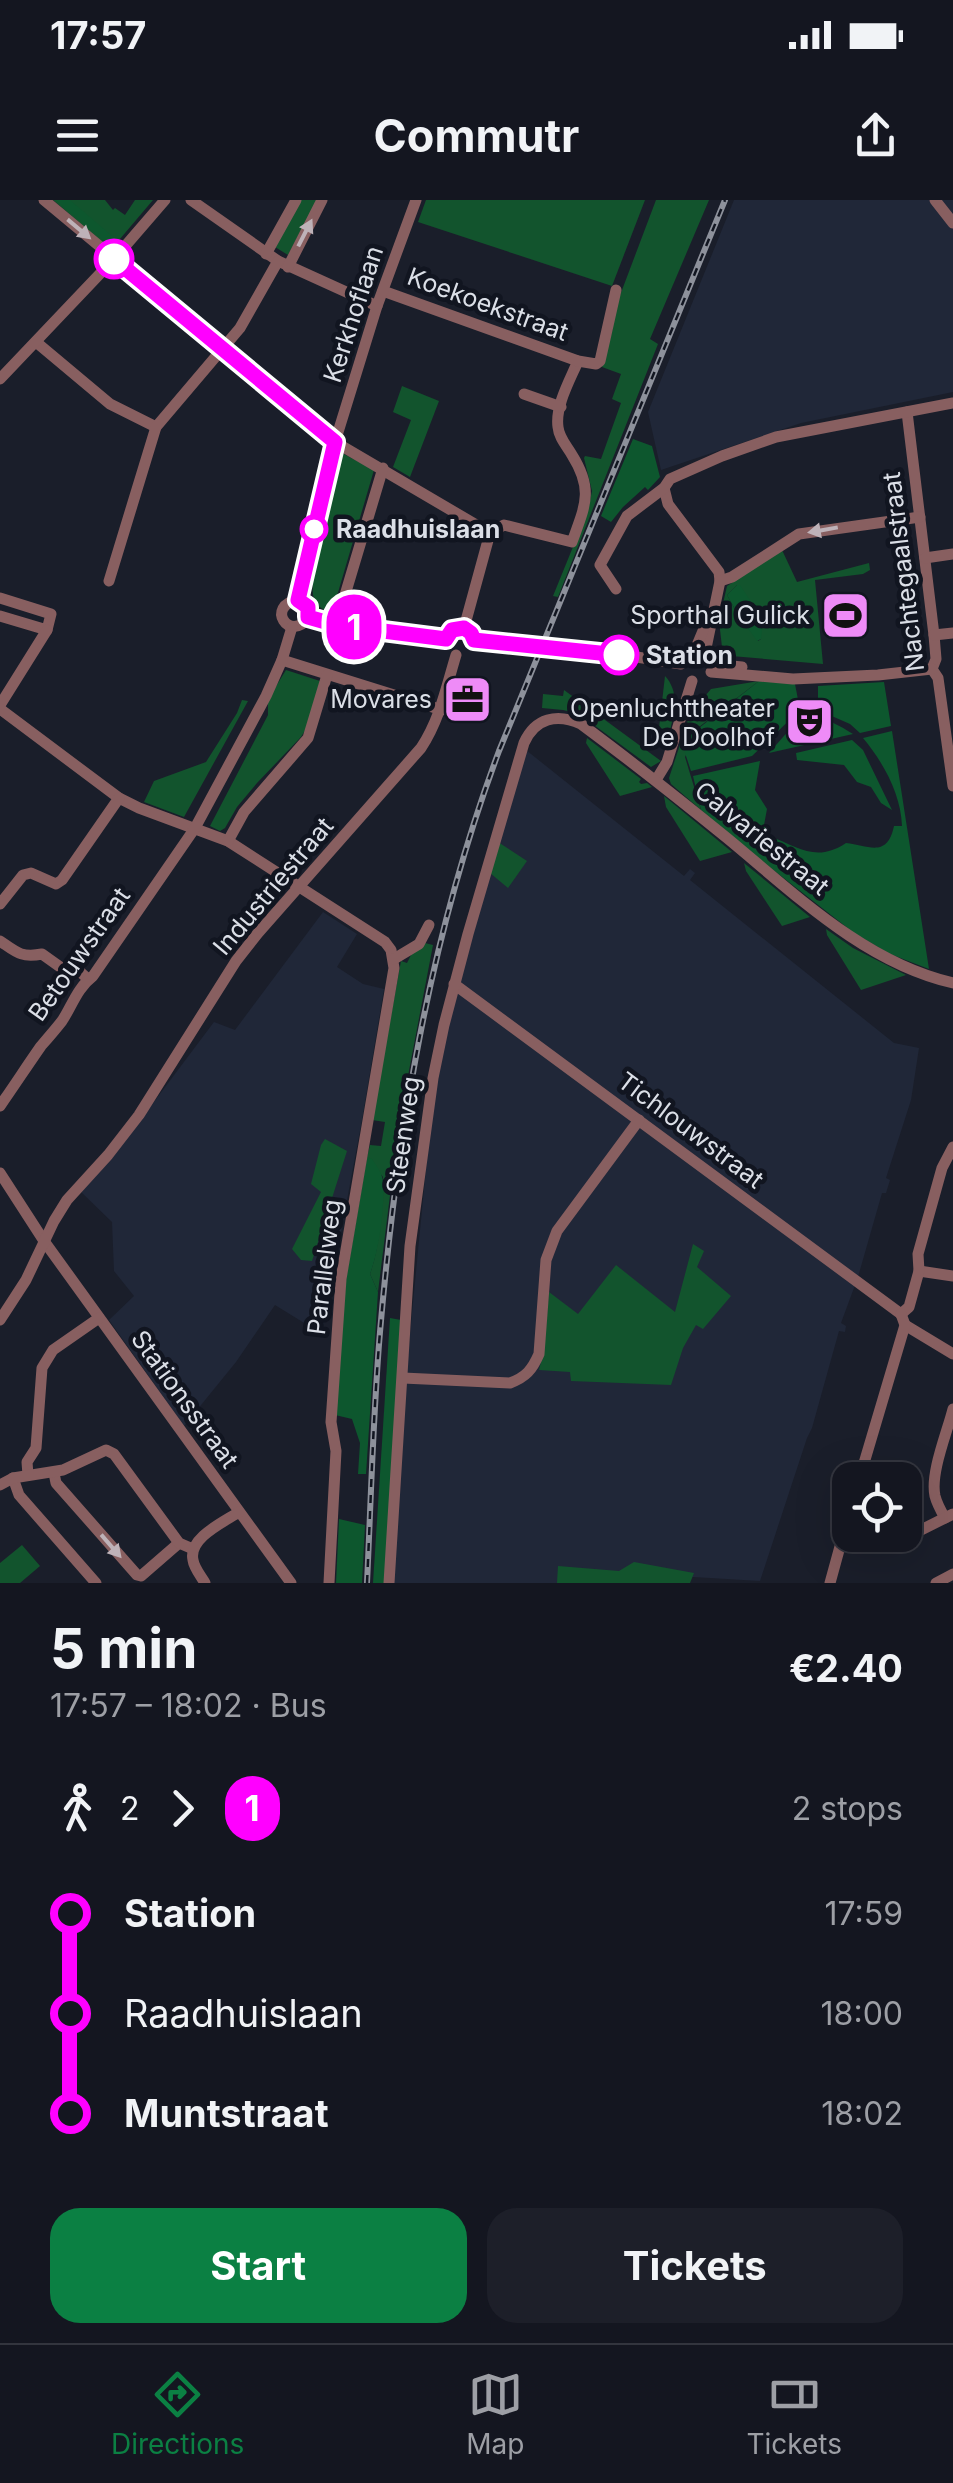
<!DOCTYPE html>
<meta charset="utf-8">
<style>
:root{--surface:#141620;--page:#1d1f29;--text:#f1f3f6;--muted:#9d9fa5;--line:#33353e;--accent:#0b8043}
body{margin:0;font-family:Inter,sans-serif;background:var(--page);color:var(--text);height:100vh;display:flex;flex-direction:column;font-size:38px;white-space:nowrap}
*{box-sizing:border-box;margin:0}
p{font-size:32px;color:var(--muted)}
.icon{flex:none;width:55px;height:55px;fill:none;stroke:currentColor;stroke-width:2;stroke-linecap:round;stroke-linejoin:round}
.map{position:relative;height:1383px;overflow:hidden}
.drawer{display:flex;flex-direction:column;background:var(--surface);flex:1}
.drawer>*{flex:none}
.badge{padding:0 20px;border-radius:32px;font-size:35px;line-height:65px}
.tools{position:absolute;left:832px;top:1262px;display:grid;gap:20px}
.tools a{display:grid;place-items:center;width:90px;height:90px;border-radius:20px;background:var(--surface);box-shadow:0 10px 40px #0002,0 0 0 2px var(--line);font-size:50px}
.map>.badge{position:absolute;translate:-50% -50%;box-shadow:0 0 0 5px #fff}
.legs{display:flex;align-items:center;gap:15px;height:110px;padding:0 50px;font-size:32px}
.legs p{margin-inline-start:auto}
.headline{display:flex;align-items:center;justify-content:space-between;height:170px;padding:0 50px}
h1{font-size:55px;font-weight:700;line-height:75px}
.action{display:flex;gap:20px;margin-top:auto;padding:20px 50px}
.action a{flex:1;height:115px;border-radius:30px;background:var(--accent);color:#fff;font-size:40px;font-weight:700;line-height:115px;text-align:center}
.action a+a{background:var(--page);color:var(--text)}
ul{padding:0 50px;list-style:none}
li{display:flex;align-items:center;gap:35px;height:100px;font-size:38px}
li i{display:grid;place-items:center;width:15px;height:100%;margin:0 12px;background:currentColor}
li i::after{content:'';width:25px;height:25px;margin:-12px;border:8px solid;border-radius:50%;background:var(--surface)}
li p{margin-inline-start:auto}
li:first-child i{background:linear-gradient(#0000 50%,currentColor 0)}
li:last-child i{background:linear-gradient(currentColor 50%,#0000 0)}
.status{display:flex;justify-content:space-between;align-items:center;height:70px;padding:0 50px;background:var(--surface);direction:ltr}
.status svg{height:28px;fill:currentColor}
header{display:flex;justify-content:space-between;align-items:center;height:130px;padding:0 50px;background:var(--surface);font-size:45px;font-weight:700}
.dock{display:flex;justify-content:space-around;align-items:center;height:140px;border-top:2px solid var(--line);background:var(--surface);font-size:28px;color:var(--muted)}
.dock a{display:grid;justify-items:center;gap:5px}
.dock .active{color:var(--accent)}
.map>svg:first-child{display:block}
.built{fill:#202738}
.green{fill:#12542d;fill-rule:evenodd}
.forest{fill:#0d572e}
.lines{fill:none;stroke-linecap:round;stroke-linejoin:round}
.minor{stroke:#885f60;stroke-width:11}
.rail-casing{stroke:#8d919b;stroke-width:6}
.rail{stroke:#111520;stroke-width:2.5;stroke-dasharray:8;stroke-linecap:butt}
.oneway{fill:#beb2b8}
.line-1-casing{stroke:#fff;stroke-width:22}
.line-1{stroke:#f0f;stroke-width:15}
.stop-1-dot{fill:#fff;stroke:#f0f;stroke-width:5}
.labels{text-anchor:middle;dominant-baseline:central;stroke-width:9;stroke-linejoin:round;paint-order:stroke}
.street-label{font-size:25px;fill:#dbdfe7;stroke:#111520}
.stop-label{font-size:25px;font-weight:bold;fill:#dbdfe7;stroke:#111520;text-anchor:start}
.poi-label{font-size:25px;fill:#dbdfe7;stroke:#111520;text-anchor:end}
</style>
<div class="status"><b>17:57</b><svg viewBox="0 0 49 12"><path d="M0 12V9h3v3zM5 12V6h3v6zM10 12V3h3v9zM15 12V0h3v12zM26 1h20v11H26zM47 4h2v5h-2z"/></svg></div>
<header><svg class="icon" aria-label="menu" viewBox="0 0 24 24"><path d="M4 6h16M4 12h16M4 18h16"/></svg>Commutr<svg class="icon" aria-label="share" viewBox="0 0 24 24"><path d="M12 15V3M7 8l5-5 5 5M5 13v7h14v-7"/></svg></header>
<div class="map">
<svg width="953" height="1383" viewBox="0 0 953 1383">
<rect width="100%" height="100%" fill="#1a1e2a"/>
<!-- built -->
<g class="built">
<path d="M734 0H953V192L801 223 661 270 648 212Z"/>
<path d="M526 550 684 676 690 669 695 673 690 680 894 843 919 848 911 900 886 978 890 980 886 993H882L858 1077 841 1123 846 1126 845 1132 839 1131 812 1228 807 1238 760 1381 560 1369 558 1383H393L402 1217 437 854Z"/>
<path d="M323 712 357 734 337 767 363 784 384 789 362 920 322 1134 275 1105 236 1162 184 1226 109 1120 134 1096 114 1071 112 1022 80 991 111 959 214 822 235 830Z"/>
</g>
<!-- green -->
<g class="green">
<path d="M53 0H105L113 10 115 8 125 15 135 0H153L114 46 108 47Z"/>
<path d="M300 0H317L288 55 275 47Z"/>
<path d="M426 0H645L612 86 418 22Z"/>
<path d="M656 0H709L650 139 658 144 558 397 553 396 588 310 592 291 584 258 585 256 601 259 621 203 612 199 621 174 602 167 612 132 616 106Z"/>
<path d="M402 186 439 201 410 277 393 267 411 220 393 212Z"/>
<path d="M340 252 374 270 332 413C324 410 317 407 314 399 306 374 333 280 340 252Z"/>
<path d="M782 350 797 382 869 363 870 370 863 374 815 380 823 464 731 456 722 447 719 421 727 386ZM737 385 761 439 758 441 737 413 727 395Z"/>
<path d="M286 470 320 481 306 529 301 537 257 583 237 607 225 628 220 631 210 626 268 515V499Z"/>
<path d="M665 476C679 491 675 511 670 530L659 528Z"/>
<path d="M759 481 699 527 685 557 701 610 671 584 669 578 690 514 711 489Z"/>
<path d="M564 490 661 561 651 567 579 514 563 510 542 508 543 494 563 496Z"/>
<path d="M242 500 248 501 184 617 144 602 154 581 206 562 237 513Z"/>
<path d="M587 538 641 579 639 582 641 584 647 583 652 587 620 596 586 543Z"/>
<path d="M664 596 732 652 700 661 666 607Z"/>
<path d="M498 642 527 661 508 688 490 673Z"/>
<path d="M744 663 810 717 782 726 746 671Z"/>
<path d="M826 729 853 748 906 775 861 790 827 735Z"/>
<path d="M425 743 433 745 399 923 378 1092 370 1074C381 1044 381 1009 383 977L367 957 370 945 381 946 385 922 372 920 401 761 407 763 411 755Z"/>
<path d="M325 939 347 951 312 1061 301 1060 292 1049 321 992 311 984 321 945Z"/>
<path d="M693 1044 704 1051 697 1067 731 1096 703 1129 696 1125 683 1148 671 1185 571 1181 570 1172 539 1170 544 1150 549 1092 578 1114 616 1065 675 1112Z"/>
<path d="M22 1345 40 1366 20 1383H0V1363Z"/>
<path d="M634 1362 694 1373 690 1383H557L558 1366 619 1371Z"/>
</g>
<!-- forest -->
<g class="forest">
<path d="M55 0H70L117 40 109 45Z"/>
<path d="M633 239 652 246 660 277 648 290 645 287 623 307 611 322 601 316Z"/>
<path d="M737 385H740L763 420 761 439 757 441 737 413 727 395Z"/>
<path d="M759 481 795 484 800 510 752 556 691 571 684 550 690 535Z"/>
<path d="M884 482 891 526 860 533 850 524 818 510V486Z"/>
<path d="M806 517C823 516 839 525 853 534L769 553 791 528Z"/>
<path d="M892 531 929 769 890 754 854 733 772 669 701 610 693 576 760 561 755 590 767 609 764 625 769 636C799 647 816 663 846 643 868 645 887 659 894 626H902C901 594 883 562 863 538Z"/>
<path d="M852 540 863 550 892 610 881 603 871 587 857 582 844 565 797 560 796 553Z"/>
<path d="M367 957 372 959C377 966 382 973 383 981 385 1007 379 1051 370 1074L378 1092 366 1274H358L360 1243 352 1219 335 1215 346 1080Z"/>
<path d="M390 1118 401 1120 385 1383H373Z"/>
<path d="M339 1319 365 1325 362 1383H336Z"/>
</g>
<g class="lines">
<!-- minor -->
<g class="minor">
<path d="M44 0 335 242 490 333 504 325 572 342C585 306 594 290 572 255 567 246 559 238 558 227 555 206 570 180 578 161"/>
<path d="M191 0 278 61 377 106"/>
<path d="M935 0 953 23"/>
<path d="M266 54 296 0"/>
<path d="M288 67 322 0"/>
<path d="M383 91 578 161 596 164 600 161 616 90"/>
<path d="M36 142 110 204 156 227"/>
<path d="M0 179 114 59 165 0"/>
<path d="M524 194 561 207"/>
<path d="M907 212 934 435 936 459 932 469 938 478 953 586"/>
<path d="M664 288 668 304 719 372 720 381 705 453"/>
<path d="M925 358 953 354"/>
<path d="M109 381 156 227 240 128 278 61"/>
<path d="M720 381 732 377 799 334 920 317"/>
<path d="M616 389 600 365 627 316 664 288 670 279 722 256 776 237 953 203"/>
<path d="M0 398 51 414 47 430 0 416"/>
<path d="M298 400 335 242 377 106 416 0"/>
<path d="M298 400C265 405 289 444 309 417"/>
<path d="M309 417 336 425 446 439"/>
<path d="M336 425 383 268"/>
<path d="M464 428 490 333"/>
<path d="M934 435 953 433"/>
<path d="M474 440 592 450 681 464"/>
<path d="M695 450 705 426"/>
<path d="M282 460 442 510"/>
<path d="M712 464 742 467"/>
<path d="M711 472 793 479 878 475 932 469"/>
<path d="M0 505 47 430"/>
<path d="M0 509 119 598 139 608 228 641 385 742 391 750 394 768 341 1079 331 1222 336 1251 329 1383"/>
<path d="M656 580 667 562 692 481"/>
<path d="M228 641 244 612 308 538 327 475"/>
<path d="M0 704 23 675 31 673 56 684 62 680 119 598"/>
<path d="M0 741C16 752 21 758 42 754L63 769 78 770 88 779"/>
<path d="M394 759 419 744 429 725"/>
<path d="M454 784 901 1114"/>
<path d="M0 906C14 886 27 866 41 846 48 838 55 830 62 821 72 806 77 788 93 776L195 628 266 496 282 460 292 427"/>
<path d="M0 973 44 1041 291 1383"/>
<path d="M919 1071 953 1076"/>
<path d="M901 1114 909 1107 919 1071 918 1054 942 968 953 947"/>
<path d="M0 1120 26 1080 54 1021 67 1000 108 955 139 915 236 761 258 733 421 548C440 519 446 488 456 455"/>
<path d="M905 1125 953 1154"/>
<path d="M403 1178 510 1183C526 1177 532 1170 539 1154L546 1060 557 1031 639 920"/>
<path d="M54 1273 56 1283 137 1375 141 1376 179 1343"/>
<path d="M28 1275 27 1262 36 1248 42 1168 53 1150 99 1118"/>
<path d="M13 1278 19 1295 96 1383"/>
<path d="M859 1280 905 1125 901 1114"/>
<path d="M0 1285 13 1278 63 1270 106 1250 114 1254 179 1343 193 1349"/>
<path d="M945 1318C941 1311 937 1304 935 1296 930 1273 947 1233 953 1209"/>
<path d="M872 1335 880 1346 887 1347 953 1314"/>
<path d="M205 1383C201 1376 194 1368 193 1360 188 1338 224 1322 239 1312"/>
<path d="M389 1383 410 1046 433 878 444 825 468 734 524 543C535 518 557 513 581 524 631 561 679 599 727 638 795 694 865 763 953 783"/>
<path d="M830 1383 850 1310"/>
<path d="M936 1383 953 1374"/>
</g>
<defs>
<path id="rail" d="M367 1383C371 1299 373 1215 380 1132 397 934 429 738 499 551L725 0"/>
</defs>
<!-- rail casing -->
<use href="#rail" class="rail-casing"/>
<!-- rail -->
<use href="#rail" class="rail"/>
</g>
<!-- one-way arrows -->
<defs><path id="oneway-solid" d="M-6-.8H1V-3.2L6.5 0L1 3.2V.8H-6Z" transform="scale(2.5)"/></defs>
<g class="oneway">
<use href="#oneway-solid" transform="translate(79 29) rotate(40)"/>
<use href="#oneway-solid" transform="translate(305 33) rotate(-63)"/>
<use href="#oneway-solid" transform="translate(823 330) rotate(170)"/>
<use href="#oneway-solid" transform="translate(111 1346) rotate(49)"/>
</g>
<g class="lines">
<defs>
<path id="line-1" d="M114 59 335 242 298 400 308 407V417L336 425 446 439 452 430 464 428 471 433 474 440 619 455"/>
</defs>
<!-- line-1 casing -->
<use href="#line-1" class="line-1-casing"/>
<!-- line-1 -->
<use href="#line-1" class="line-1"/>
</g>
<!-- icons -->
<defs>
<symbol id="stadium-square" viewBox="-11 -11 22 22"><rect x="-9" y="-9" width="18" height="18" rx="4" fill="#ee8bf7" stroke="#111520"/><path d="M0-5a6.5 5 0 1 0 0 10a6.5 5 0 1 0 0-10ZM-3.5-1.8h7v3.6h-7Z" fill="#111"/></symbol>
<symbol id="office-square" viewBox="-11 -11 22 22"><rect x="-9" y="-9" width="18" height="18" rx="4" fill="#ee8bf7" stroke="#111520"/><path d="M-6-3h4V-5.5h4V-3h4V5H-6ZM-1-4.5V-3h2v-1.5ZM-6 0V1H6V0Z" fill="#111"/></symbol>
<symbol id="theatre-square" viewBox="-11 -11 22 22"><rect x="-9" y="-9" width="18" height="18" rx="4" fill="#ee8bf7" stroke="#111520"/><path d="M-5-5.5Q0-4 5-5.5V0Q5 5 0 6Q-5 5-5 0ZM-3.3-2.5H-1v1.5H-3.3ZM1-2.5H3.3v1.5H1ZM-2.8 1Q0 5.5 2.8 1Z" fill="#111"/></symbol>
</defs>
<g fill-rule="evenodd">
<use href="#stadium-square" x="818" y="388" width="55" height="55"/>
<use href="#office-square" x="440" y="472" width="55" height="55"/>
<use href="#theatre-square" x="782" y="494" width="55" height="55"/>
</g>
<!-- markers -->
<g class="stop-1-dot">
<circle cx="114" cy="59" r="18"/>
<circle cx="314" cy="329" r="12"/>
<circle cx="619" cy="455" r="18"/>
</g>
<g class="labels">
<!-- street labels -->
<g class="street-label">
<text transform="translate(488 104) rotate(20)">Koekoekstraat</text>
<text transform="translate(353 114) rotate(-72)">Kerkhoflaan</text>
<text transform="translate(903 372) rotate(-97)">Nachtegaalstraat</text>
<text transform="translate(762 638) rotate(39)">Calvariestraat</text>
<text transform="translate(273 686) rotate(-50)">Industriestraat</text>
<text transform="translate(79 754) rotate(-55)">Betouwstraat</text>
<text transform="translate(691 930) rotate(37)">Tichlouwstraat</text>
<text transform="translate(403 935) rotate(-82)">Steenweg</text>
<text transform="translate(324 1067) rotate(-83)">Parallelweg</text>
<text transform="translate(185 1199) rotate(54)">Stationsstraat</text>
</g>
<!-- stop labels -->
<g class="stop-label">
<text x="336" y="329">Raadhuislaan</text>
<text x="646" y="455">Station</text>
</g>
<!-- poi labels -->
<g class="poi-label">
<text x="810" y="415">Sporthal Gulick</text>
<text x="432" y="499">Movares</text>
<text x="775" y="508">Openluchttheater<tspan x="775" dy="29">De Doolhof</tspan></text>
</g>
</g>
</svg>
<div class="tools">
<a><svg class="icon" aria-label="locate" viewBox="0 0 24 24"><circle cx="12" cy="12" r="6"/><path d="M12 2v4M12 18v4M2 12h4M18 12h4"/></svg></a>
</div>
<b class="badge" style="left:354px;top:427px;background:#f0f;color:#fff">1</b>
</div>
<section class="drawer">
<div class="headline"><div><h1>5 min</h1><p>17:57 – 18:02 · Bus</p></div><b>€2.40</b></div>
<div class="legs"><svg class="icon" aria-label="walk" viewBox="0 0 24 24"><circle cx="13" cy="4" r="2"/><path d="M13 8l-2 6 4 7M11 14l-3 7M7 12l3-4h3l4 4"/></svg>2<svg class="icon" aria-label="forward" viewBox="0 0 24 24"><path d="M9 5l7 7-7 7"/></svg><b class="badge" style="background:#f0f;color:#fff">1</b><p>2 stops</p></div>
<ul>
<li><i style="color:#f0f"></i><b>Station</b><p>17:59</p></li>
<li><i style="color:#f0f"></i><span>Raadhuislaan</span><p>18:00</p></li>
<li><i style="color:#f0f"></i><b>Muntstraat</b><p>18:02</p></li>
</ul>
<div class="action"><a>Start</a><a>Tickets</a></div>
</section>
<nav class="dock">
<a class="active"><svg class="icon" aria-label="directions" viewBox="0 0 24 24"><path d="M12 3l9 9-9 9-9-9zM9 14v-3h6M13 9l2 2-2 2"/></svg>Directions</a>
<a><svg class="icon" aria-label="map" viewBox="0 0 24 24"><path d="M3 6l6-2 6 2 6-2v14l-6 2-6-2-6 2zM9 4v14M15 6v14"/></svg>Map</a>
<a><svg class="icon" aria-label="tickets" viewBox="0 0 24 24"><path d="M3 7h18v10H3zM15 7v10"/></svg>Tickets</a>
</nav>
